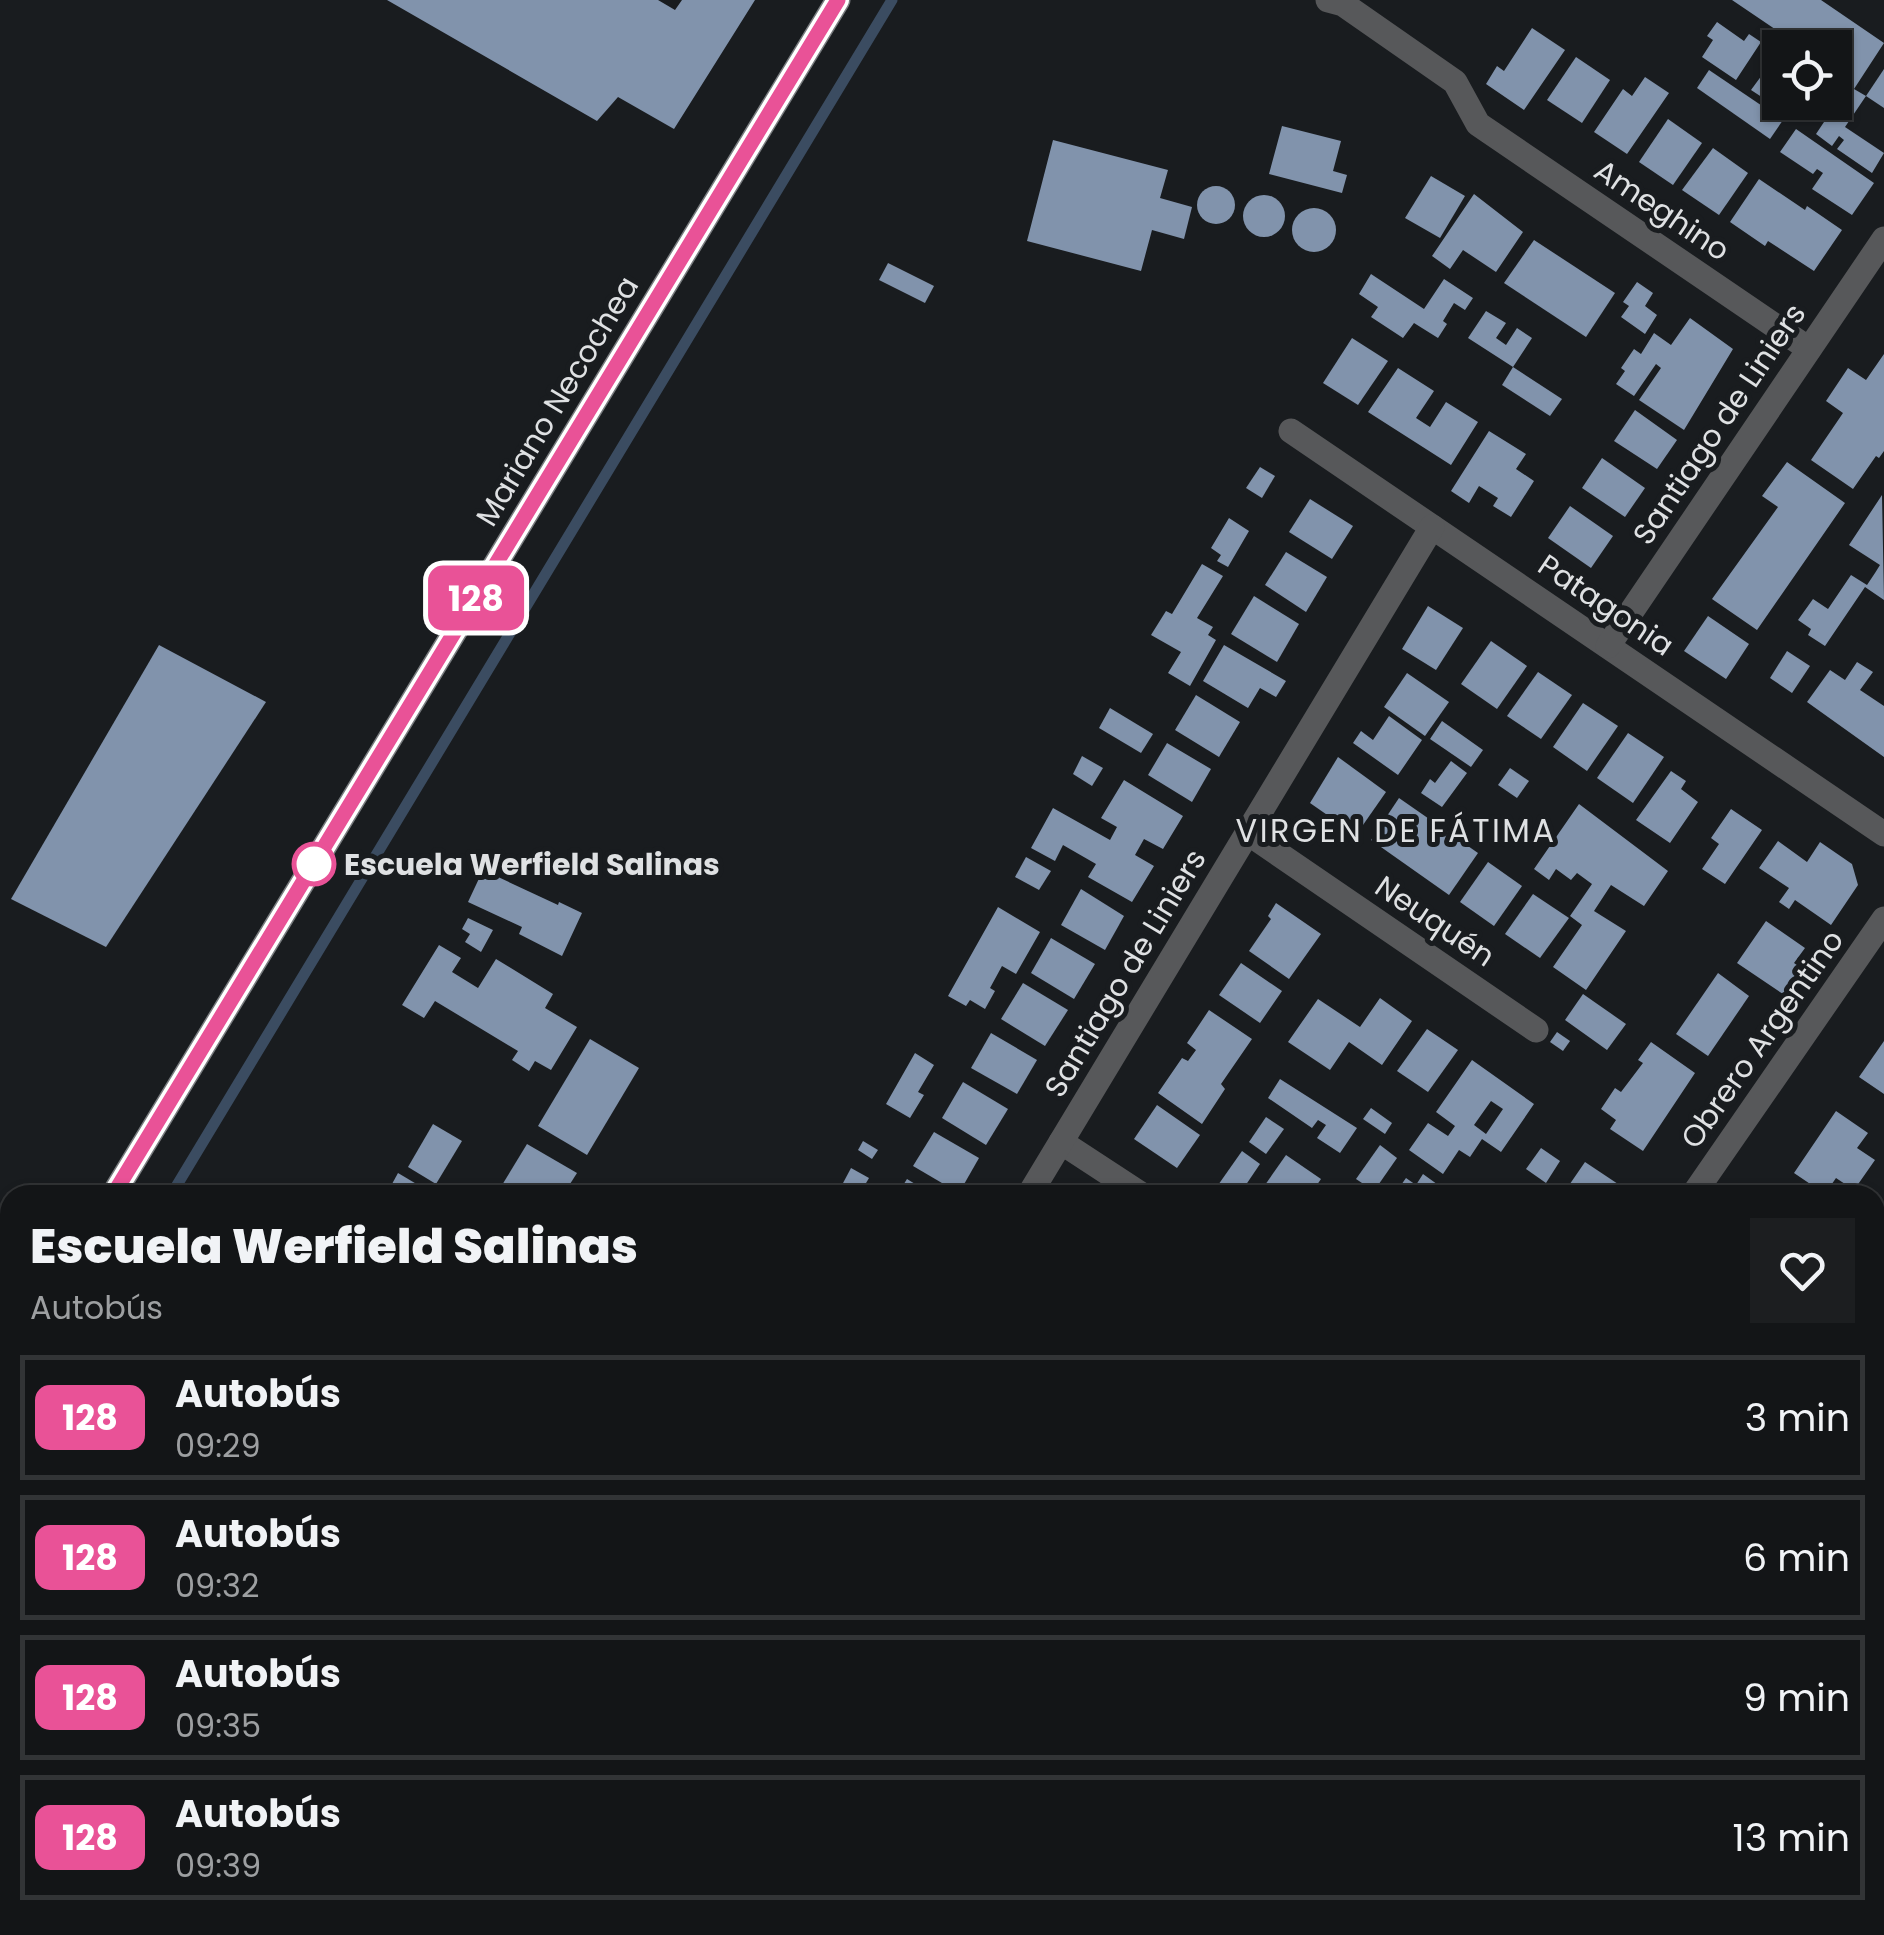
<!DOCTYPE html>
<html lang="es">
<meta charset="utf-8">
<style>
:root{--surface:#131517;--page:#1c1e20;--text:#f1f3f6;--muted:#9d9fa1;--line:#323436}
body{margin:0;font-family:Poppins,sans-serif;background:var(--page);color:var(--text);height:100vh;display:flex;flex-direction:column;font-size:38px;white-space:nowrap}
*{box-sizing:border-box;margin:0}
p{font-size:32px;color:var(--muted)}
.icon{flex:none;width:55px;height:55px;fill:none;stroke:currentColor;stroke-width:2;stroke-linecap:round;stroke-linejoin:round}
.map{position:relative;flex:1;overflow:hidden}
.drawer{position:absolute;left:0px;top:1185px;width:1885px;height:750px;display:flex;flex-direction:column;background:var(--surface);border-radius:30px 30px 0 0;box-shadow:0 2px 8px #0004,0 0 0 2px var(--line)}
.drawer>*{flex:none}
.badge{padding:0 20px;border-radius:15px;font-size:35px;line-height:65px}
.tools{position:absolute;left:1762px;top:30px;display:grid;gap:20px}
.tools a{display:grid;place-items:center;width:90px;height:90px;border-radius:0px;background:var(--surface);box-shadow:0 2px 8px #0004,0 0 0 2px var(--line);font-size:50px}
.map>.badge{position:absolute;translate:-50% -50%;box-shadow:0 0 0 5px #fff}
.round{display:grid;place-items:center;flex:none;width:105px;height:105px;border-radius:0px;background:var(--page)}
.head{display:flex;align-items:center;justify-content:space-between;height:170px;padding:0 30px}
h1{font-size:48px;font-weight:800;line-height:75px}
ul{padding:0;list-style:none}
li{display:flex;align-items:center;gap:30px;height:125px;margin:0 20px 15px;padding:0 10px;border:5px solid var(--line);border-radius:0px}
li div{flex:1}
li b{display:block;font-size:38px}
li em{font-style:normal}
li .badge{min-width:110px;font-weight:700;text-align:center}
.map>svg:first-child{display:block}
.green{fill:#222c3b}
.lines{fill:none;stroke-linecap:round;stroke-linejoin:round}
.stream{stroke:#3b4c61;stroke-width:11}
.building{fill:#8193ac;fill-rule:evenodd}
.street{stroke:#57585a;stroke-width:25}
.secondary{stroke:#787b7e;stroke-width:25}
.line-casing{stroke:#fff;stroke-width:22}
.line{stroke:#e95297;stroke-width:15}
.stop-dot{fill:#fff;stroke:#e95297;stroke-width:5}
.labels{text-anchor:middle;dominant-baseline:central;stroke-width:10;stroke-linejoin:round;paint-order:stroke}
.street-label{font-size:30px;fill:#dfe1e3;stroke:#191c1f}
.stop-label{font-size:30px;font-weight:bold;fill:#dfe1e3;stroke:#191c1f;text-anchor:start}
.neighbourhood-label{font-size:32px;letter-spacing:2.5px;fill:#dfe1e3;stroke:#191c1f}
</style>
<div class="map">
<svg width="1884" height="1935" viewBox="0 0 1884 1935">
<rect width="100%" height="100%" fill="#191c1f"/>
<!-- green -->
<path class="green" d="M307 1925H636L656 1935H301Z"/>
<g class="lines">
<!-- stream -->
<g class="stream">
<path d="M171 1195 892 0"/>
<path d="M0 1477 10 1461"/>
</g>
</g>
<!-- building -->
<g class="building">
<path d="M387 0H658L675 10 682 0H755L674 129 618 97 597 121Z"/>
<path d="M1732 0H1821L1884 43 1854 89 1866 96 1845 127 1884 153 1872 173 1837 149 1844 140 1839 136 1832 146 1816 134 1826 119 1822 116 1835 102V48H1803Z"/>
<path d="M1717 22 1744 41 1749 34 1761 42 1736 80 1702 57 1713 40 1707 36Z"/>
<path d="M1532 28 1565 50 1524 110 1486 84 1497 66 1504 71Z"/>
<path d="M1576 57 1610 80 1582 123 1547 100Z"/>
<path d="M1780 64 1777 86 1780 102 1777 107 1751 90 1762 75 1769 80Z"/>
<path d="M1884 69V108L1866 96Z"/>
<path d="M1709 70 1783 120 1770 139 1697 88Z"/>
<path d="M1645 77 1669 93 1627 154 1594 132 1623 89 1632 96Z"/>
<path d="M1668 119 1702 143 1673 185 1639 162Z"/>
<path d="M1282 126 1341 141 1333 171 1347 175 1342 193 1269 174Z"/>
<path d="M1796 129 1874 183 1852 215 1812 189 1823 173 1817 169 1813 174 1780 152Z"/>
<path d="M1053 140 1168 170 1160 198 1192 207 1184 239 1152 230 1141 271 1027 241Z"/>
<path d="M1713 148 1748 173 1719 215 1682 190Z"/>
<path d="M1431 176 1465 196 1440 238 1405 218Z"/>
<path d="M1759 179 1805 210 1807 206 1842 230 1814 271 1768 241 1765 246 1730 222Z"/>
<circle cx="1216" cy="205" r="19"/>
<path d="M1474 194 1523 232 1496 272 1463 250 1450 269 1432 256Z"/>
<circle cx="1264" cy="216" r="21"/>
<circle cx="1314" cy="230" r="22"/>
<path d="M1534 240 1615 293 1586 337 1504 283Z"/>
<path d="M888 263 934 286 925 303 879 280Z"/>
<path d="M1371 274 1424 309 1444 279 1473 298 1465 310 1454 303 1443 321 1447 324 1438 338 1414 323 1403 338 1371 317 1378 307 1359 294Z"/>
<path d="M1637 282 1653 293 1645 306 1657 315 1645 334 1621 317 1629 306 1623 302Z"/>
<path d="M1486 311 1506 323 1496 338 1506 345 1517 328 1532 338 1513 367 1468 338Z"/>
<path d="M1690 318 1733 349 1684 430 1639 400 1661 368 1656 364 1634 396 1616 384 1625 371 1621 368 1634 349 1641 354 1654 333 1671 345Z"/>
<path d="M1352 338 1388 361 1358 405 1323 383Z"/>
<path d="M1884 354V451L1879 458 1876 456 1853 489 1811 460 1843 413 1826 401 1848 368 1866 380Z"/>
<path d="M1513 367 1562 399 1550 416 1502 385Z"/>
<path d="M1398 368 1434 391 1416 418 1430 427 1446 402 1478 422 1451 465 1368 412Z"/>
<path d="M1635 410 1677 440 1657 469 1614 441Z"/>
<path d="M1489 431 1526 454 1516 469 1534 481 1511 517 1493 506 1498 498 1479 486 1469 503 1451 491Z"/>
<path d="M1602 458 1645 488 1625 517 1582 488Z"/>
<path d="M1787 462 1845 503 1757 630 1712 599 1778 507 1762 496Z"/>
<path d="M1260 467 1275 476 1262 498 1246 488Z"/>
<path d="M1882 495 1884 600 1865 587 1825 646 1808 635 1811 629 1798 620 1813 599 1828 609 1851 575 1867 585 1875 573 1880 565 1849 545Z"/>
<path d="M1310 499 1353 526 1332 559 1289 532Z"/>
<path d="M1570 506 1613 536 1591 568 1548 538Z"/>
<path d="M1229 518 1249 531 1228 567 1217 561 1221 555 1211 548Z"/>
<path d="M1286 552 1327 577 1306 612 1265 585Z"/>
<path d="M1202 564 1223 576 1197 618 1213 627 1208 635 1216 640 1190 686 1168 673 1181 652 1151 635 1166 611 1172 614Z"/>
<path d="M1254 596 1299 624 1277 662 1231 634Z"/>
<path d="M1428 606 1463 628 1436 670 1402 649Z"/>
<path d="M1708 616 1749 644 1726 679 1684 651Z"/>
<path d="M1491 641 1527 666 1497 709 1461 684Z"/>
<path d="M159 645 266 702 106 947 11 899Z"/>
<path d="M1224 645 1286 681 1276 697 1260 688 1248 708 1203 681Z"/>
<path d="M1787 651 1810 666 1792 693 1770 678Z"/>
<path d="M1857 662 1873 672 1860 690 1884 706V757L1807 702 1830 670 1845 680Z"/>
<path d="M1538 672 1572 695 1541 739 1507 716Z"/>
<path d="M1407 673 1449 702 1425 736 1384 707Z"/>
<path d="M1196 695 1240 722 1219 757 1175 730Z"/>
<path d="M1583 703 1618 726 1587 771 1553 747Z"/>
<path d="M1110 708 1153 734 1141 753 1099 728Z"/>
<path d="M1389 716 1422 740 1398 775 1353 743 1361 731 1373 740Z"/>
<path d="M1442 721 1483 750 1471 767 1430 739Z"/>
<path d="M1628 733 1664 757 1633 803 1597 778Z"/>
<path d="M1167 743 1211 769 1192 802 1148 775Z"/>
<path d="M1082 756 1103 768 1092 786 1073 774Z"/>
<path d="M1338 757 1386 792 1356 835 1310 803Z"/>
<path d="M1451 761 1467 773 1442 807 1421 793 1430 779 1435 783Z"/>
<path d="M1510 768 1529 781 1517 798 1498 785Z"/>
<path d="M1671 771 1686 781 1681 789 1698 802 1670 843 1636 820Z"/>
<path d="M1124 780 1183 816 1163 849 1144 839 1135 855 1154 866 1132 902 1088 877 1096 864 1063 845 1055 861 1031 848 1053 808 1110 840 1117 827 1101 818Z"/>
<path d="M1399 798 1478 853 1449 895 1371 840Z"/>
<path d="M1579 804 1668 871 1644 906 1611 885 1594 911 1626 931 1586 990 1553 967 1582 925 1570 916 1592 884 1577 873 1571 880 1556 869 1549 880 1534 869Z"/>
<path d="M1731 809 1762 830 1725 884 1702 869 1719 844 1711 838Z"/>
<path d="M1778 841 1807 862 1820 842 1852 864 1858 885 1831 925 1795 900 1789 909 1779 902 1789 888 1759 868Z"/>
<path d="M1026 857 1051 871 1039 890 1015 877Z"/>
<path d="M1488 862 1522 886 1494 926 1460 902Z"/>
<path d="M483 870 558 905 559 902 582 913 562 956 519 934 522 927 468 902Z"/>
<path d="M1081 889 1124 916 1105 950 1061 925Z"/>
<path d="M1533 894 1569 918 1540 958 1505 934Z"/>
<path d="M1276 903 1321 934 1289 979 1249 951 1271 919 1268 916Z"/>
<path d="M998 907 1040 932 1016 974 1002 966 990 988 995 991 985 1009 970 1000 966 1006 948 996Z"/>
<path d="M468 918 493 930 481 952 465 942 470 934 462 929Z"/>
<path d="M1766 921 1805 948 1794 963 1801 968 1783 994 1737 963Z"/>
<path d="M1051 938 1095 964 1074 999 1031 973Z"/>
<path d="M439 945 461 958 452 972 478 988 496 959 553 994 545 1008 577 1027 551 1070 535 1061 529 1071 512 1060 518 1051 435 1001 424 1018 402 1005Z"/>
<path d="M1241 963 1282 991 1260 1023 1219 995Z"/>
<path d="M1718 973 1749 996 1708 1056 1676 1034Z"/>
<path d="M1023 983 1068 1010 1045 1046 1001 1019Z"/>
<path d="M1583 994 1626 1024 1607 1050 1565 1020Z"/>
<path d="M1380 998 1412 1021 1382 1065 1349 1042 1330 1070 1288 1042 1318 999 1360 1027Z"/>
<path d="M1209 1010 1252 1039 1221 1084 1225 1089 1202 1124 1158 1093 1182 1058 1188 1061 1196 1050 1187 1043Z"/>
<path d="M1427 1029 1458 1050 1428 1092 1397 1071Z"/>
<path d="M1557 1032 1570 1041 1563 1051 1550 1042Z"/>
<path d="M991 1033 1037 1060 1017 1094 971 1068Z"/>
<path d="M590 1039 639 1068 587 1155 538 1126Z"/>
<path d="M1884 1041V1094L1859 1077Z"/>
<path d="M1651 1042 1695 1073 1643 1151 1610 1129 1616 1120 1601 1109 1615 1088 1621 1092 1643 1063 1638 1060Z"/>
<path d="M915 1053 934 1065 918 1092 924 1095 910 1118 886 1104Z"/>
<path d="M1472 1060 1534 1104 1501 1152 1482 1139 1470 1157 1459 1150 1443 1174 1409 1150 1428 1123 1448 1136 1455 1126 1436 1112ZM1491 1101 1503 1109 1486 1134 1474 1125Z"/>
<path d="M1280 1079 1357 1128 1340 1153 1317 1138 1326 1125 1318 1120 1312 1128 1268 1098Z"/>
<path d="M963 1082 1008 1109 986 1145 942 1118Z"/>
<path d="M1157 1105 1200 1135 1177 1168 1134 1139Z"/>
<path d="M1371 1108 1392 1123 1385 1134 1363 1119Z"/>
<path d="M1836 1111 1868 1133 1857 1148 1875 1160 1854 1190 1836 1178 1825 1194 1794 1173Z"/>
<path d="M1266 1117 1284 1129 1266 1154 1249 1142Z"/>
<path d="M433 1124 462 1141 436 1184 408 1167Z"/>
<path d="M934 1132 979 1158 959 1193 913 1166Z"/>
<path d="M863 1141 878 1150 872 1159 858 1150Z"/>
<path d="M527 1144 577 1173 563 1195H496Z"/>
<path d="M1380 1145 1397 1158 1374 1191 1356 1179Z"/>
<path d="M1541 1148 1560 1161 1546 1183 1526 1169Z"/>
<path d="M1242 1151 1260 1164 1239 1195H1226L1216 1188Z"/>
<path d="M1286 1155 1321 1179 1310 1195H1258Z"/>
<path d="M1585 1162 1621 1186 1615 1195H1546L1552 1187 1563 1194Z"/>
<path d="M851 1168 869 1178 859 1195 842 1185Z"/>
<path d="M398 1173 435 1195H386Z"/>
<path d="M1423 1174 1441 1187 1435 1195H1394L1406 1178 1416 1185Z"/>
<path d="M907 1179 933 1195H897Z"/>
<path d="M1884 1330V1378L1875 1372V1365L1881 1356 1875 1352V1343Z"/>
<path d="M1880 1399 1884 1402V1460L1875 1473V1405Z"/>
<path d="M0 1592 10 1594V1669L6 1675 10 1677V1716L6 1723 0 1719Z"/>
<path d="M1884 1725V1812L1881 1817 1875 1813V1738Z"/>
<path d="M169 1925H194L189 1935H170L165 1932Z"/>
<path d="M980 1925H999L994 1935H975Z"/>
<path d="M1021 1925H1047L1041 1935H1015Z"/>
<path d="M1148 1925H1177L1171 1935H1142Z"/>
<path d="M1488 1925H1560L1553 1935H1485L1482 1933Z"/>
</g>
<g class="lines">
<!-- street -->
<g class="street">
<path d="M1328 0 1343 4 1455 82 1478 124 1809 349"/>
<path d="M1291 431 1884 834"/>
<path d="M1608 646 1884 239"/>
<path d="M1248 833 1536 1030"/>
<path d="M1061 1142 1142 1195"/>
<path d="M1029 1195 1432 527"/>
<path d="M1693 1195 1884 919"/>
<path d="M1875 1601 1884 1588"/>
<path d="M12 1925 29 1935"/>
<path d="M730 1925 750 1935"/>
<path d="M250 1935 257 1925"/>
<path d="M1644 1935 1651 1925"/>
</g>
<!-- secondary -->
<g class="secondary">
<path d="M113 1195 838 0"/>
<path d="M0 1382 10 1365"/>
</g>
</g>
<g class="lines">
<defs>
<path id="line" d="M113 1195 838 0"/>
</defs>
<!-- line casing -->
<use href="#line" class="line-casing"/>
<!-- line -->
<use href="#line" class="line"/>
</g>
<!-- markers -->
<circle class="stop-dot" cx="314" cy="864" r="20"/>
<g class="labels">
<!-- street labels -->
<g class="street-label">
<text transform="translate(1662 210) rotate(34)">Ameghino</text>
<text transform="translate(557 401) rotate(-59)">Mariano Necochea</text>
<text transform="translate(1719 424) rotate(-56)">Santiago de Liniers</text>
<text transform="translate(1606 605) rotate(34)">Patagonia</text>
<text transform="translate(1435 921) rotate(34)">Neuquén</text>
<text transform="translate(1125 973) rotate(-59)">Santiago de Liniers</text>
<text transform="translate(1762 1039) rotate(-55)">Obrero Argentino</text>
</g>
<!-- stop labels -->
<g class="stop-label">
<text x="344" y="864">Escuela Werfield Salinas</text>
</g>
<!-- neighbourhood labels -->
<g class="neighbourhood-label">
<text x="1396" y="830">VIRGEN DE FÁTIMA</text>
</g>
</g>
</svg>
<div class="tools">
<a><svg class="icon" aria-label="locate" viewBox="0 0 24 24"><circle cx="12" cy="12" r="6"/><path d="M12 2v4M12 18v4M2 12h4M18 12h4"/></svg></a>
</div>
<b class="badge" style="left:476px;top:598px;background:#e95297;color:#fff">128</b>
<section class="drawer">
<div class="head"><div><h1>Escuela Werfield Salinas</h1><p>Autobús</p></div><a class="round"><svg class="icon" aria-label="heart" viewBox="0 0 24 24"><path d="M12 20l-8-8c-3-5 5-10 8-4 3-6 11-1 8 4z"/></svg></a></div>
<ul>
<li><span class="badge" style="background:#e95297;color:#fff">128</span><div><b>Autobús</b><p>09:29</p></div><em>3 min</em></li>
<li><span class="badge" style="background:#e95297;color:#fff">128</span><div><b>Autobús</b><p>09:32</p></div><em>6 min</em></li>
<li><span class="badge" style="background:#e95297;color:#fff">128</span><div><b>Autobús</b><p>09:35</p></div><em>9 min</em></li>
<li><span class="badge" style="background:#e95297;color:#fff">128</span><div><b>Autobús</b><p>09:39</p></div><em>13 min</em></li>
</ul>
</section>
</div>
